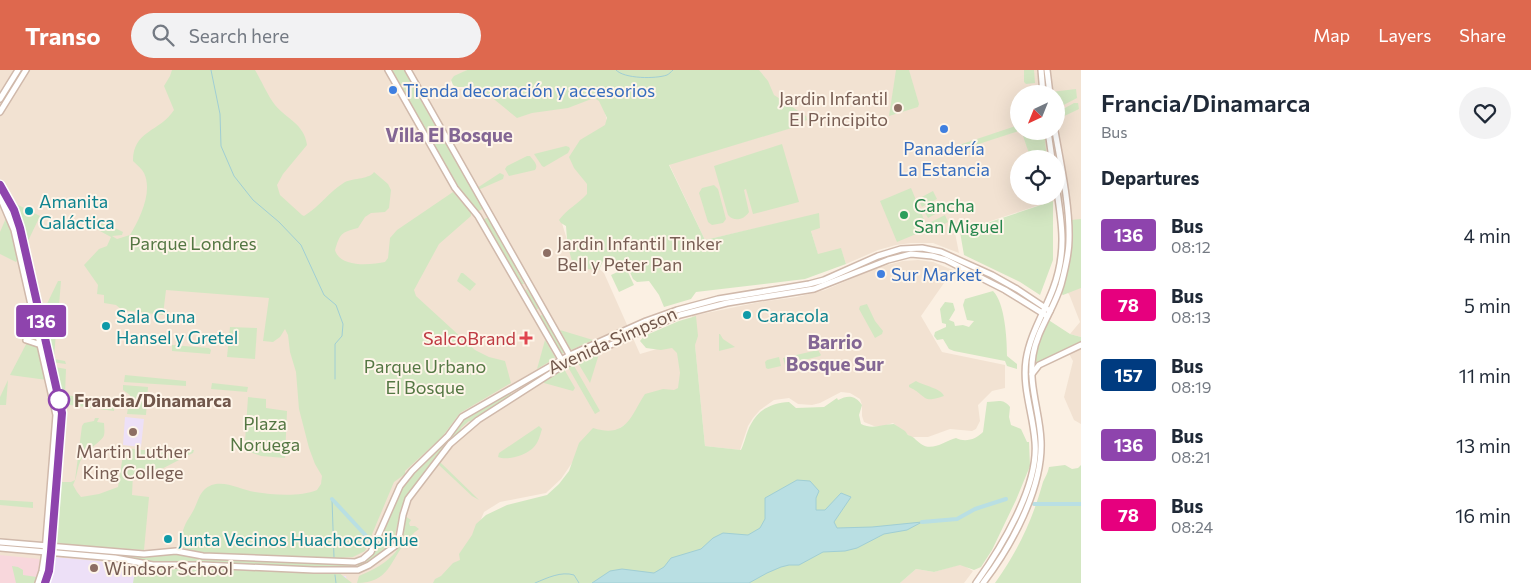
<!DOCTYPE html>
<meta charset="utf-8">
<style>
:root{--surface:#fff;--page:#f2f2f3;--text:#1f2937;--muted:#747a83;--accent:#de684e}
body{margin:0;font-family:Commissioner,sans-serif;background:var(--page);color:var(--text);height:100vh;display:flex;flex-direction:column;font-size:19px;white-space:nowrap}
*{box-sizing:border-box;margin:0}
p{font-size:16px;color:var(--muted)}
.icon{flex:none;width:28px;height:28px;fill:none;stroke:currentColor;stroke-width:2;stroke-linecap:round;stroke-linejoin:round}
.map{position:relative;flex:1;overflow:hidden}
.side{display:flex;flex-direction:column;background:var(--surface);width:450px}
.side>*{flex:none}
.badge{padding:0 10px;border-radius:4px;font-size:18px;line-height:32px}
.needle{width:32px;rotate:223deg}
.buttons{position:absolute;left:1010px;top:15px;display:grid;gap:10px}
.buttons a{display:grid;place-items:center;width:55px;height:55px;border-radius:50%;background:var(--surface);box-shadow:0 5px 20px #0002;font-size:25px}
.map>.badge{position:absolute;translate:-50% -50%;box-shadow:0 0 0 2px #fff}
h2{padding:0 20px;font-size:19px;line-height:45px}
.round{display:grid;place-items:center;flex:none;width:52px;height:52px;border-radius:26px;background:var(--page)}
.overview{display:flex;align-items:center;justify-content:space-between;height:85px;padding:0 20px}
h1{font-size:24px;font-weight:600;line-height:38px}
ul{padding:0;list-style:none}
li{display:flex;align-items:center;gap:15px;height:70px;padding:0 20px}
li div{flex:1}
li b{display:block;font-size:19px}
li em{font-style:normal}
li .badge{min-width:55px;font-weight:700;text-align:center}
header{display:flex;align-items:center;gap:30px;box-sizing:border-box;height:70px;padding:0 25px;background:var(--accent);color:#fff}
header strong{font-size:24px}
nav{display:flex;gap:28px;margin-inline-start:auto;font-size:18px}
.search{width:350px;height:45px;background:var(--page);display:flex;align-items:center;gap:12px;box-sizing:border-box;padding:0 18px;border-radius:28px;color:var(--muted);font-size:19px}
main{display:flex;flex:1;min-height:0}
.map>svg:first-child{display:block}
.residential{fill:#f2e2d2;fill-rule:evenodd}
.education{fill:#ede0f7}
.medical{fill:#f8d7dc}
.green{fill:#d3e7c2}
.water{fill:#b9dfe3;stroke:#a0ced4}
.lines{fill:none;stroke-linecap:round;stroke-linejoin:round}
.stream{stroke:#a0ced4;stroke-width:1}
.canal{stroke:#b9dfe3;stroke-width:4}
.secondary-casing{stroke:#d0b9ab;stroke-width:8}
.secondary{stroke:#fff;stroke-width:5}
.line-casing{stroke:#fff;stroke-width:11}
.line{stroke:#8e44ad;stroke-width:8}
.shop-dot{fill:#3f7fe0;stroke:#fef5e9;stroke-width:2}
.education-dot{fill:#8d6e63;stroke:#fef5e9;stroke-width:2}
.culture-dot{fill:#0f9aa8;stroke:#fef5e9;stroke-width:2}
.leisure-dot{fill:#2e9e5b;stroke:#fef5e9;stroke-width:2}
.health-dot{fill:#e0444e;stroke:#fef5e9;stroke-width:2}
.stop-dot{fill:#fff;stroke:#8e44ad;stroke-width:2.5}
.labels{text-anchor:middle;dominant-baseline:central;stroke-width:4;stroke-linejoin:round;paint-order:stroke}
.shop-label{font-size:18px;fill:#366cbe;stroke:#fef5e9;text-anchor:start}
.education-label{font-size:18px;fill:#785e54;stroke:#fef5e9;text-anchor:start}
.culture-label{font-size:18px;fill:#0d838f;stroke:#fef5e9;text-anchor:start}
.leisure-label{font-size:18px;fill:#27864d;stroke:#fef5e9;text-anchor:start}
.park-label{font-size:18px;fill:#547743;stroke:#fef5e9}
.health-label{font-size:18px;fill:#be3a42;stroke:#fef5e9;text-anchor:end}
.street-label{font-size:18px;fill:#71574b;stroke:#fef5e9}
.stop-label{font-size:18px;font-weight:bold;fill:#71574b;stroke:#fef5e9;text-anchor:start}
.neighbourhood-label{font-size:19px;font-weight:bold;fill:#836694;stroke:#fef5e9}
</style>
<header>
<strong>Transo</strong>
<div class="search"><svg class="icon" aria-label="search" viewBox="0 0 24 24"><circle cx="10" cy="10" r="6"/><path d="M15 15l6 6"/></svg>Search here</div>
<nav><a>Map</a><a>Layers</a><a>Share</a></nav>
</header>
<main>
<div class="map">
<svg width="1081" height="513" viewBox="0 0 1081 513">
<rect width="100%" height="100%" fill="#fbf0e3"/>
<!-- residential -->
<g class="residential">
<path d="M0 0H467L451 10 450 14 451 17 455 19 480 18 600 25 608 54 590 113 587 125 561 150 575 196 598 198 604 203 640 284 667 276 673 278 678 282 681 303 679 319 576 387 561 409 546 423 500 432 484 442 474 466 467 487 445 513H0Z"/>
<path d="M748 0H1081V267L1070 264 1080 252 1069 224 1062 219 1070 188 1071 150 1068 129 1045 133 955 163 959 183 933 173H911L896 175 878 180 846 194 841 179 818 185 811 161 818 144 705 170 669 94 804 54 789 49 766 37ZM1019 24H1056V61H1019ZM1019 89H1056V126H1019Z"/>
<path d="M918 190 933 192 953 200 921 246 942 282 1005 295V318L992 321 978 335 980 351 976 359 972 361 950 359 928 367H911L893 353 880 357 874 356 864 352 862 346V335L860 329 850 323 841 322 820 333 812 335 798 334 789 328 774 330 760 340 753 348 748 356 740 380 705 376 692 246 760 232 797 227 825 220 876 198 903 191Z"/>
<path d="M1081 273V354L1074 350 1064 327 1073 291 1067 280Z"/>
<path d="M961 494 973 501 964 513H900L916 499 934 502Z"/>
</g>
<!-- education -->
<g class="education">
<path d="M125 347 144 349 141 377 123 375Z"/>
<path d="M54 487 128 494 152 498 346 506 347 513H49Z"/>
</g>
<!-- medical -->
<path class="medical" d="M0 485 39 489 40 491 38 503 35 513H0Z"/>
<!-- green -->
<g class="green">
<path d="M172 0H255C261 10 268 26 275 35 288 50 304 54 307 75L283 104 277 115 280 125 302 145 304 146C319 137 330 121 345 112 354 108 370 109 374 102L388 114 391 120 389 138 385 142 371 143 365 147 358 158C341 162 340 164 335 180 340 198 371 195 385 192L388 188 390 168 397 160 453 122 471 143V146L439 174 414 220 416 226 475 280 489 287 505 291 511 313 460 343 442 367 405 401V404L394 412 365 481 353 487 338 488V495H351V497H338V502L352 513H133L136 495 193 499 195 492H148L130 488 56 480 92 481 145 487 168 483H198L178 476C181 468 183 458 187 451 190 446 193 442 195 437 198 431 199 425 204 420 219 406 239 420 255 422 273 425 300 427 317 420L321 414 322 406 315 394 309 378 299 339 296 302 290 282 288 265 285 259 280 267 273 272 263 271 269 228 166 220 163 245 122 240 116 235 104 233V225L97 224 98 215 84 195 99 179 107 176 111 167 87 154 91 146 123 162 122 165 112 166 117 169 130 165C140 148 153 122 144 103 142 99 137 95 133 91 133 60 160 62 174 40L164 16 170 6Z"/>
<path d="M391 0H404L437 59 427 65Z"/>
<path d="M467 0H759L768 11 774 25 806 46 807 50 801 52 805 54 669 95 705 170 819 143 820 158 811 161 818 184 841 178 846 194 805 209 696 222 691 229 664 237 659 225 649 211 637 212 633 209 628 198 611 189 603 191 599 200 574 198 566 170 567 169 566 156 561 153 559 150C567 139 578 134 587 124V114L574 98 569 87 580 70 605 55 607 48 599 31 594 28 568 38 532 43 517 48 479 17H456L453 15 451 10 454 6Z"/>
<path d="M896 0H909L919 34 918 37 889 46Z"/>
<path d="M1024 0H1034L1035 13 1026 14 1024 12Z"/>
<path d="M1076 19 1077 28 1056 39V24H1051V22Z"/>
<path d="M1074 33H1078L1079 39 1056 50V43Z"/>
<path d="M1019 55V61L954 82 953 77Z"/>
<path d="M439 61 484 138 477 142 457 118 429 68Z"/>
<path d="M1037 61H1044L1047 89H1031L1023 66Z"/>
<path d="M782 74 799 132 753 144 746 119 744 120 749 142C744 150 734 152 728 145L714 96Z"/>
<path d="M566 76 569 77 570 79 568 83 544 97 542 96 534 84Z"/>
<path d="M527 86H530C533 90 539 95 535 100L509 106 505 99 507 96Z"/>
<path d="M500 103 504 105 503 109 478 120 477 118Z"/>
<path d="M714 115 718 119 726 149 723 153 712 155 708 152 699 123 702 118Z"/>
<path d="M911 118 928 159 897 172 880 131Z"/>
<path d="M933 121 937 129 922 137 918 129Z"/>
<path d="M1053 131V190L1040 225 1020 212 964 185 960 162Z"/>
<path d="M12 132 40 146 27 173H25Z"/>
<path d="M939 133 943 140 928 148 924 141Z"/>
<path d="M945 145 948 152 933 160 929 153Z"/>
<path d="M6 148 9 149 18 190 16 192 0 184V162Z"/>
<path d="M486 148H489L524 214H521L484 150Z"/>
<path d="M1081 149V218L1063 225 1060 223 1070 188V153L1071 150Z"/>
<path d="M967 196 1011 217 1038 234 1037 236 1011 219 966 197Z"/>
<path d="M626 198 634 215 619 222 611 205Z"/>
<path d="M461 203H463L476 214 470 221 457 211Z"/>
<path d="M58 211H61L57 260 46 258 43 242Z"/>
<path d="M527 219 539 238 536 240 525 221Z"/>
<path d="M993 221C1005 233 1007 269 1007 286L1017 294V299L1007 296 1005 291 954 281 949 279 943 269 937 270 934 266 935 262 946 257V254L942 253 940 239 945 232 953 233 955 240 949 250 954 252 955 256 963 255 969 257 974 251 967 250 963 235 965 229Z"/>
<path d="M867 234 875 251 883 261 882 264 875 268 859 239 860 236Z"/>
<path d="M542 245 544 246 565 282 559 285 539 246Z"/>
<path d="M696 246 698 266 695 275 705 376 741 380C745 372 746 363 751 354 759 339 772 333 789 332L796 338 824 337 837 328 838 330C848 325 855 325 862 335L859 345 861 354C873 360 882 354 894 354L905 361 908 365C916 368 915 370 921 374 932 382 945 371 956 368 966 373 976 369 983 362L987 332C997 332 1003 328 1010 337L1009 347 1011 355 1021 359 1027 372H1029L1030 396 1016 430 992 480 981 497 974 500 960 495 934 502 916 499 900 513H433L435 509 441 506 453 493 460 490 459 484 472 465 476 454 486 445 507 435 547 425 559 414 569 401 579 373 593 358C627 369 631 345 645 324L663 319 674 320 678 318 680 303 677 283 672 278 661 280 646 278 640 271 644 266 679 251Z"/>
<path d="M1047 251H1050L1070 264 1081 267V273L1034 298 1035 283Z"/>
<path d="M230 257 257 258 255 289 227 287Z"/>
<path d="M560 260 593 270 571 280Z"/>
<path d="M33 261H35L47 310 10 305Z"/>
<path d="M47 262H56L54 289 65 291 66 294 51 292 45 263Z"/>
<path d="M719 264H720L723 269 735 277 719 281Z"/>
<path d="M545 270 555 287 554 289 537 299Z"/>
<path d="M172 275 209 278 211 280 210 284 172 281Z"/>
<path d="M818 280 821 285 820 286 785 295 783 288Z"/>
<path d="M599 284 590 313 578 293Z"/>
<path d="M779 287 781 296 768 299 766 298 765 292 767 290Z"/>
<path d="M573 294 600 341 595 344 568 297Z"/>
<path d="M55 297 66 299 65 325 101 330V327L115 329 114 341 63 334Z"/>
<path d="M561 299H564L575 318 573 321 544 313V309Z"/>
<path d="M125 305 186 311V316L124 312Z"/>
<path d="M8 310 6 335H0V327Z"/>
<path d="M916 311C924 316 941 318 944 326 921 334 928 326 909 317V315Z"/>
<path d="M212 313 248 317 247 322 211 319Z"/>
<path d="M123 315 148 317 146 345 127 344 130 325 123 320Z"/>
<path d="M510 323 512 325 472 353 469 351 461 358 462 361 436 386 406 428 401 438 393 474 365 495 358 497 357 493 365 490 372 484 396 428 412 404 446 371 462 350 470 344Z"/>
<path d="M248 327 266 329V338L287 341 285 388 261 386 250 382 245 372Z"/>
<path d="M95 348H99L97 352 104 353C104 357 105 361 104 365 103 371 85 380 80 392 77 399 77 408 73 415L77 422 81 427 99 424 118 417 119 411 122 412 119 411 124 378 173 383 176 384 179 390 148 406 133 404 132 425 149 427 144 480 53 474 60 412H71L75 410 82 356 84 353 94 351Z"/>
<path d="M539 356 542 359C540 366 538 373 533 378 526 385 507 391 498 387L499 383Z"/>
<path d="M143 377 194 380 193 383 182 388 175 380Z"/>
<path d="M440 393H441L479 430 472 426 439 395Z"/>
<path d="M1065 395 1072 399 1078 398 1081 395V513H995C1019 479 1032 451 1043 412 1045 407 1048 403 1049 397Z"/>
<path d="M0 430 33 432V438L0 435Z"/>
<path d="M405 446 411 450 409 453 410 456H415L419 459C414 462 411 466 407 470 390 491 389 513 357 513L359 506C373 500 394 490 400 474 403 465 404 455 405 446Z"/>
<path d="M12 496 18 497 23 500V505L37 507 34 513H16Z"/>
</g>
<!-- water -->
<path class="water" d="M797 410 810 411 819 421 816 428V440H825L841 423 851 427 834 452 837 458 872 457 922 452 907 460 884 464 857 478 845 481 823 482 799 495H789L781 497 767 503 749 513H592L610 501 622 499 654 503 664 497 671 488 701 479 713 468 723 463 748 465 760 458 765 449V428Z"/>
<g class="lines">
<!-- stream -->
<g class="stream">
<path d="M211 0 220 44 221 76 234 106 253 130 279 152 301 175 324 225 336 235 343 254 342 266 335 274V309"/>
<path d="M616 0C624 9 656 9 667 5 669 4 671 2 673 0"/>
<path d="M332 429 334 487"/>
<path d="M335 505 336 513"/>
<path d="M535 513C547 508 561 501 574 505L579 513"/>
</g>
<!-- canal -->
<g class="canal">
<path d="M332 429 369 469"/>
<path d="M1034 434H1081"/>
<path d="M922 452 957 449 975 439 1006 429"/>
</g>
<defs>
<g id="secondary">
<path d="M388 0 455 118 478 146 562 291"/>
<path d="M408 0 570 286"/>
<path d="M1041 0 1043 24"/>
<path d="M1047 0 1050 24"/>
<path d="M0 29 18 0"/>
<path d="M0 42 26 0"/>
<path d="M1048 61 1052 89"/>
<path d="M0 115 14 140 20 158 62 343 51 482 49 501 45 513"/>
<path d="M0 127 14 160 56 345 45 482 42 501 38 513"/>
<path d="M26 270 41 275"/>
<path d="M1032 304 1039 295 1081 275"/>
<path d="M0 472 144 484 176 481 203 486 355 492 363 489 371 482 400 416 412 401 448 366 462 347 570 285 646 251 677 240 718 229 809 214 824 210 878 186 901 179 922 178 941 182 992 205 1017 219 1050 241"/>
<path d="M0 478 115 488 153 495H203L314 500H358L369 495 395 476 399 468 403 445 408 429 450 374 478 350 564 295 680 245 727 233 814 219 888 190 911 184 932 186 946 190 1005 220 1047 246"/>
<path d="M976 513C1001 478 1039 416 1035 372 1033 344 1022 318 1026 290 1030 264 1044 243 1053 219 1067 182 1062 153 1056 115"/>
<path d="M983 513C1011 477 1043 418 1041 371 1040 342 1028 315 1033 285 1037 260 1054 239 1061 215 1065 200 1069 185 1069 170 1070 136 1061 95 1055 61"/>
</g>
</defs>
<!-- secondary casing -->
<use href="#secondary" class="secondary-casing"/>
<!-- secondary -->
<use href="#secondary" class="secondary"/>
</g>
<g class="lines">
<defs>
<path id="line" d="M0 115 14 140 20 158 62 343 51 482 49 501 45 513"/>
</defs>
<!-- line casing -->
<use href="#line" class="line-casing"/>
<!-- line -->
<use href="#line" class="line"/>
</g>
<!-- markers -->
<g class="shop-dot">
<circle cx="393" cy="20" r="5"/>
<circle cx="944" cy="59" r="5"/>
<circle cx="881" cy="204" r="5"/>
</g>
<g class="education-dot">
<circle cx="898" cy="38" r="5"/>
<circle cx="547" cy="183" r="5"/>
<circle cx="133" cy="362" r="5"/>
<circle cx="94" cy="498" r="5"/>
</g>
<g class="culture-dot">
<circle cx="29" cy="141" r="5"/>
<circle cx="747" cy="245" r="5"/>
<circle cx="106" cy="256" r="5"/>
<circle cx="168" cy="469" r="5"/>
</g>
<circle class="leisure-dot" cx="904" cy="145" r="5"/>
<path class="health-dot" d="M523.5 260.5h5v5h5v5h-5v5h-5v-5h-5v-5h5z"/>
<circle class="stop-dot" cx="59" cy="330" r="10"/>
<g class="labels">
<!-- shop labels -->
<g class="shop-label">
<text x="403" y="20">Tienda decoración y accesorios</text>
<text x="944" y="78" text-anchor="middle">Panadería<tspan x="944" dy="21">La Estancia</tspan></text>
<text x="891" y="204">Sur Market</text>
</g>
<!-- education labels -->
<g class="education-label">
<text x="888" y="28" text-anchor="end">Jardin Infantil<tspan x="888" dy="21">El Principito</tspan></text>
<text x="557" y="173">Jardin Infantil Tinker<tspan x="557" dy="21">Bell y Peter Pan</tspan></text>
<text x="133" y="381" text-anchor="middle">Martin Luther<tspan x="133" dy="21">King College</tspan></text>
<text x="104" y="498">Windsor School</text>
</g>
<!-- culture labels -->
<g class="culture-label">
<text x="39" y="131">Amanita<tspan x="39" dy="21">Galáctica</tspan></text>
<text x="757" y="245">Caracola</text>
<text x="116" y="246">Sala Cuna<tspan x="116" dy="21">Hansel y Gretel</tspan></text>
<text x="178" y="469">Junta Vecinos Huachocopihue</text>
</g>
<!-- leisure labels -->
<g class="leisure-label">
<text x="914" y="135">Cancha<tspan x="914" dy="21">San Miguel</tspan></text>
</g>
<!-- park labels -->
<g class="park-label">
<text x="193" y="173">Parque Londres</text>
<text x="425" y="296">Parque Urbano<tspan x="425" dy="21">El Bosque</tspan></text>
<text x="265" y="353">Plaza<tspan x="265" dy="21">Noruega</tspan></text>
</g>
<!-- health labels -->
<g class="health-label">
<text x="516" y="268">SalcoBrand</text>
</g>
<!-- street labels -->
<g class="street-label">
<text transform="translate(612 270) rotate(-24)">Avenida Simpson</text>
</g>
<!-- stop labels -->
<g class="stop-label">
<text x="74" y="330">Francia/Dinamarca</text>
</g>
<!-- neighbourhood labels -->
<g class="neighbourhood-label">
<text x="449" y="64">Villa El Bosque</text>
<text x="835" y="271">Barrio<tspan x="835" dy="22">Bosque Sur</tspan></text>
</g>
</g>
</svg>
<div class="buttons">
<a><svg class="needle" viewBox="-14 -14 28 28"><path d="M0-13l5 13h-10z" fill="#e53935"/><path d="M0 13l5-13h-10z" fill="#747a83"/></svg></a>
<a><svg class="icon" aria-label="locate" viewBox="0 0 24 24"><circle cx="12" cy="12" r="6"/><path d="M12 2v4M12 18v4M2 12h4M18 12h4"/></svg></a>
</div>
<b class="badge" style="left:41px;top:251px;background:#8e44ad;color:#fff">136</b>
</div>
<section class="side">
<div class="overview"><div><h1>Francia/Dinamarca</h1><p>Bus</p></div><a class="round"><svg class="icon" aria-label="heart" viewBox="0 0 24 24"><path d="M12 20l-8-8c-3-5 5-10 8-4 3-6 11-1 8 4z"/></svg></a></div>
<h2>Departures</h2>
<ul>
<li><span class="badge" style="background:#8e44ad;color:#fff">136</span><div><b>Bus</b><p>08:12</p></div><em>4 min</em></li>
<li><span class="badge" style="background:#e6007e;color:#fff">78</span><div><b>Bus</b><p>08:13</p></div><em>5 min</em></li>
<li><span class="badge" style="background:#003b80;color:#fff">157</span><div><b>Bus</b><p>08:19</p></div><em>11 min</em></li>
<li><span class="badge" style="background:#8e44ad;color:#fff">136</span><div><b>Bus</b><p>08:21</p></div><em>13 min</em></li>
<li><span class="badge" style="background:#e6007e;color:#fff">78</span><div><b>Bus</b><p>08:24</p></div><em>16 min</em></li>
</ul>
</section>
</main>
